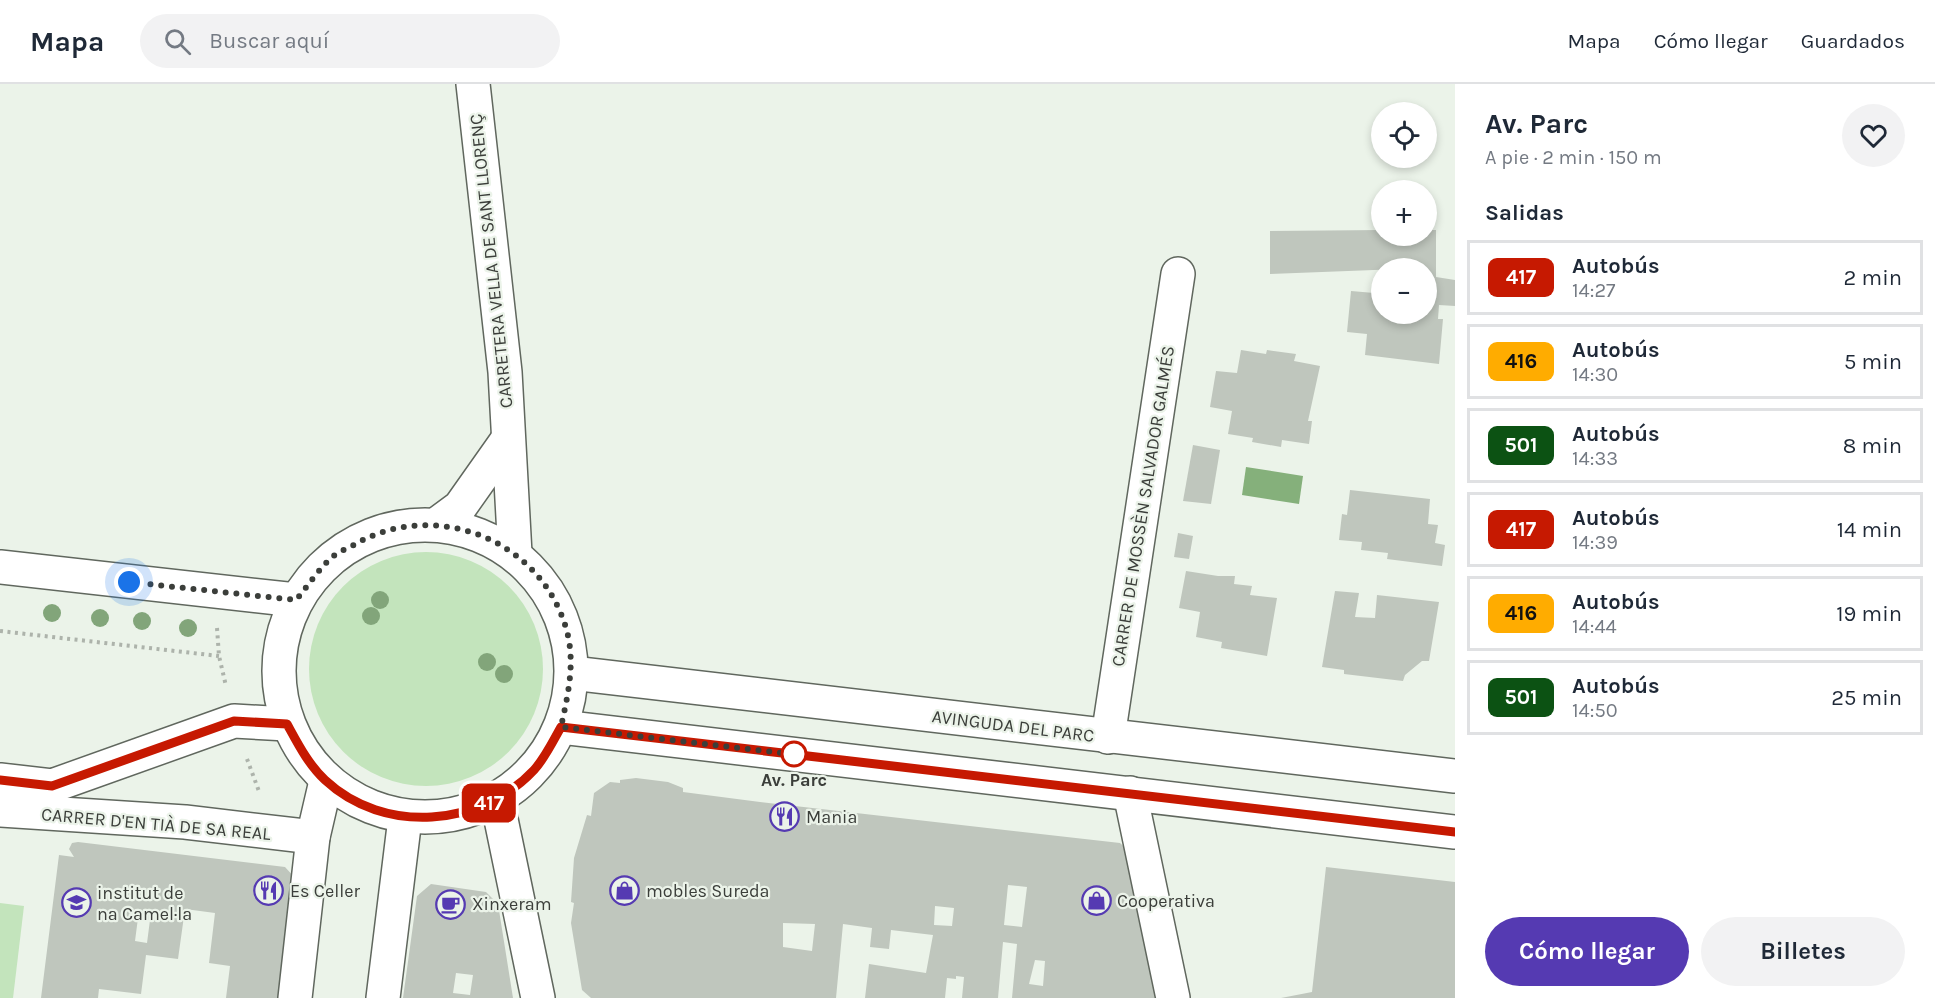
<!DOCTYPE html>
<html lang="es">
<meta charset="utf-8">
<style>
:root{--surface:#fff;--page:#f2f2f3;--text:#1f2937;--muted:#747a83;--line:#e0e1e3;--accent:#553ab2}
body{margin:0;font-family:Karla,sans-serif;background:var(--page);color:var(--text);height:100vh;display:flex;flex-direction:column;font-size:22px;white-space:nowrap}
*{box-sizing:border-box;margin:0}
p{font-size:20px;color:var(--muted)}
.icon{flex:none;width:33px;height:33px;fill:none;stroke:currentColor;stroke-width:2;stroke-linecap:round;stroke-linejoin:round}
.map{position:relative;flex:1;overflow:hidden}
.details{display:flex;flex-direction:column;background:var(--surface);width:480px}
.details>*{flex:none}
.badge{padding:0 12px;border-radius:9px;font-size:21px;line-height:39px}
.controls{position:absolute;left:1371px;top:18px;display:grid;gap:12px}
.controls a{display:grid;place-items:center;width:66px;height:66px;border-radius:50%;background:var(--surface);box-shadow:0 3px 9px #0003;font-size:30px}
.you{position:absolute;width:30px;height:30px;margin:-15px;border:4px solid #fff;border-radius:50%;background:#1a73e8;box-shadow:0 0 0 9px #1a73e833}
.map>.badge{position:absolute;translate:-50% -50%;box-shadow:0 0 0 3px #fff}
h2{padding:0 30px;font-size:22px;line-height:54px}
.round{display:grid;place-items:center;flex:none;width:63px;height:63px;border-radius:32px;background:var(--page)}
.headline{display:flex;align-items:center;justify-content:space-between;height:102px;padding:0 30px}
h1{font-size:28px;font-weight:700;line-height:45px}
.cta{display:flex;gap:12px;margin-top:auto;padding:12px 30px}
.cta a{flex:1;height:69px;border-radius:36px;background:var(--accent);color:#fff;font-size:24px;font-weight:700;line-height:69px;text-align:center}
.cta a+a{background:var(--page);color:var(--text)}
ul{padding:0;list-style:none}
li{display:flex;align-items:center;gap:18px;height:75px;margin:0 12px 9px;padding:0 18px;border:3px solid var(--line);border-radius:0px}
li div{flex:1}
li b{display:block;font-size:22px}
li em{font-style:normal}
li .badge{min-width:66px;font-weight:700;text-align:center}
header{display:flex;align-items:center;gap:36px;box-sizing:border-box;height:84px;padding:0 30px;background:var(--surface);border-bottom:2px solid var(--line)}
header strong{font-size:28px}
nav{display:flex;gap:33px;margin-inline-start:auto;font-size:21px}
.search{width:420px;height:54px;background:var(--page);display:flex;align-items:center;gap:15px;box-sizing:border-box;padding:0 21px;border-radius:33px;color:var(--muted);font-size:22px}
main{display:flex;flex:1;min-height:0}
.map>svg:first-child{display:block}
.green{fill:#c3e4bc}
.water{fill:#85b07b}
.building{fill:#bfc6bd;fill-rule:evenodd}
.lines{fill:none;stroke-linecap:round;stroke-linejoin:round}
.minor-casing{stroke:#60675e;stroke-width:36}
.major-casing{stroke:#60675e;stroke-width:36}
.path{stroke:#adb3ab;stroke-width:4;stroke-dasharray:3 4.5;stroke-linecap:butt}
.minor{stroke:#fff;stroke-width:33}
.major{stroke:#fff;stroke-width:33}
.tree{fill:#82a57a}
.line-casing{stroke:#fff;stroke-width:14}
.line{stroke:#c61901;stroke-width:9}
.walk{stroke:#3b3e3a;stroke-width:6;stroke-dasharray:0 10.8}
.stop-dot{fill:#fff;stroke:#c61901;stroke-width:3}
.labels{text-anchor:middle;dominant-baseline:central;stroke-width:4.5;stroke-linejoin:round;paint-order:stroke}
.street-label{font-size:18px;fill:#3b3e3a;stroke:#ebf3e9}
.stop-label{font-size:18px;font-weight:bold;fill:#3b3e3a;stroke:#ebf3e9}
.poi-label{font-size:18px;fill:#3b3e3a;stroke:#ebf3e9;text-anchor:start}
</style>
<header>
<strong>Mapa</strong>
<div class="search"><svg class="icon" aria-label="search" viewBox="0 0 24 24"><circle cx="10" cy="10" r="6"/><path d="M15 15l6 6"/></svg>Buscar aquí</div>
<nav><a>Mapa</a><a>Cómo llegar</a><a>Guardados</a></nav>
</header>
<main>
<div class="map">
<svg width="1455" height="914" viewBox="0 0 1455 914">
<rect width="100%" height="100%" fill="#ebf3e9"/>
<!-- green -->
<g class="green">
<circle cx="426" cy="585" r="117"/>
<path d="M0 819 24 822 13 914H0Z"/>
</g>
<!-- water -->
<path class="water" d="M1246 383 1303 392 1299 420 1242 411Z"/>
<!-- building -->
<g class="building">
<path d="M1382 146V152H1426V146H1436V193L1455 196V222L1439 221 1438 235H1443L1439 280 1365 271 1367 250 1347 248 1351 207 1374 209 1376 190 1382 191V230H1426V184L1270 190V147Z"/>
<path d="M1241 266 1266 270 1267 266 1296 270 1294 277 1320 282 1308 337H1312L1309 360 1282 356 1281 363 1252 358 1253 354 1228 350 1232 327 1210 323 1216 287 1237 289Z"/>
<path d="M1193 361 1220 366 1211 420 1183 417Z"/>
<path d="M1350 406 1430 415 1428 440 1438 441 1435 459 1445 461 1442 482 1387 475 1388 469 1361 466 1362 458 1339 456 1342 430 1347 431Z"/>
<path d="M1178 449 1193 452 1189 475 1174 473Z"/>
<path d="M1186 487 1218 492H1235L1234 500 1252 502 1250 511 1277 514 1267 572 1221 564 1222 558 1196 553 1200 528 1179 524Z"/>
<path d="M1335 507 1359 509 1355 533 1375 534 1377 511 1439 518 1429 577H1422L1405 591 1403 597 1344 590V586L1322 583Z"/>
<path d="M636 694 668 698 683 704V708L760 718 1120 759 1132 770 1156 914H1012L1017 860 1003 858 998 914H962L964 893 956 892V895L947 894 945 914H865L869 880 926 889 933 851 891 846 889 865 870 863 872 844 843 840 836 914H591L582 906 571 839 574 819 571 818 574 774 587 731 591 732 594 709 610 698 620 699V696ZM1008 801 1027 803 1022 843 1004 841ZM935 822 954 824 952 842 934 841ZM783 839 815 840 812 867 783 863ZM1035 876 1045 877 1043 902 1029 900Z"/>
<path d="M78 758 285 783 296 795 281 914H226L230 882 209 879 215 829 185 825 178 875 146 871 141 910 99 905 98 914H41L59 771 74 773 69 765 72 759ZM138 834 150 836 147 859 135 857Z"/>
<path d="M1326 783 1455 798V914H1281L1312 908Z"/>
<path d="M431 800 486 808 498 820 513 914H403L417 812ZM456 889 473 891 470 911 453 909Z"/>
</g>
<g class="lines">
<defs>
<g id="minor">
<path d="M473 0 505 288 515 470"/>
<path d="M437 440 460 423 508 355"/>
<path d="M1108 653 1178 190"/>
<path d="M1130 709 1173 914"/>
<path d="M497 716 538 914"/>
<path d="M0 726 185 738 313 753"/>
<path d="M295 914 313 753 326 697"/>
<path d="M383 914 405 734"/>
</g>
<g id="major">
<circle cx="425" cy="587" r="146"/>
<path d="M0 483 296 516"/>
<path d="M572 589 1455 692"/>
<path d="M561 643 1455 748"/>
<path d="M0 696 52 702 234 637 287 640"/>
</g>
</defs>
<!-- minor casing -->
<use href="#minor" class="minor-casing"/>
<!-- major casing -->
<use href="#major" class="major-casing"/>
<!-- path -->
<g class="path">
<path d="M217 544 219 572 226 602"/>
<path d="M0 547 219 572"/>
<path d="M247 675 260 710"/>
</g>
<!-- minor -->
<use href="#minor" class="minor"/>
<!-- major -->
<use href="#major" class="major"/>
</g>
<!-- trees -->
<g class="tree">
<circle cx="380" cy="516" r="9"/>
<circle cx="52" cy="529" r="9"/>
<circle cx="371" cy="532" r="9"/>
<circle cx="100" cy="534" r="9"/>
<circle cx="142" cy="537" r="9"/>
<circle cx="188" cy="544" r="9"/>
<circle cx="487" cy="578" r="9"/>
<circle cx="504" cy="590" r="9"/>
</g>
<g class="lines">
<defs>
<path id="line" d="M0 696 52 702 234 637 287 640C298 660 308 680 325 696 384 751 481 743 534 686 545 674 553 657 561 643L1455 748"/>
</defs>
<!-- line casing -->
<use href="#line" class="line-casing"/>
<!-- line -->
<use href="#line" class="line"/>
<!-- walk -->
<path class="walk" d="M129 498 296 516C308 502 318 486 331 474 339 467 351 463 359 458 438 416 540 456 566 544 576 578 568 610 561 643L798 671 794 670"/>
</g>
<!-- icons -->
<defs>
<symbol id="restaurant-ring" viewBox="-11 -11 22 22"><circle r="9.5" fill="#ebf3e9" stroke="#553ab2" stroke-width="1.5"/><path d="M-5-6h1v4h1v-4h1v4h1v-4h1v5L-1.5 .5V6h-2V.5L-5-1ZM5-6V6H3V1.5H1.5Q1.5-4 5-6Z" fill="#553ab2"/></symbol>
<symbol id="shop-ring" viewBox="-11 -11 22 22"><circle r="9.5" fill="#ebf3e9" stroke="#553ab2" stroke-width="1.5"/><path d="M-5-2.5h2.3a2.7 3.5 0 0 1 5.4 0H5L5.5 6h-11ZM-1.5-2.5h3a1.5 2.3 0 0 0-3 0Z" fill="#553ab2"/></symbol>
<symbol id="school-ring" viewBox="-11 -11 22 22"><circle r="9.5" fill="#ebf3e9" stroke="#553ab2" stroke-width="1.5"/><path d="M0-5L7-2L0 1L-7-2ZM-4 1L0 2.5L4 1V4Q0 6-4 4Z" fill="#553ab2"/></symbol>
<symbol id="cafe-ring" viewBox="-11 -11 22 22"><circle r="9.5" fill="#ebf3e9" stroke="#553ab2" stroke-width="1.5"/><path d="M-5.5-4.5H6V0H3Q3 3.5 0 3.5H-2.5Q-5.5 3.5-5.5 0ZM3-3.2v2h1.7v-2ZM-6 4.5H4V6H-6Z" fill="#553ab2"/></symbol>
</defs>
<g fill-rule="evenodd">
<use href="#restaurant-ring" x="768" y="716" width="33" height="33"/>
<use href="#restaurant-ring" x="252" y="790" width="33" height="33"/>
<use href="#shop-ring" x="608" y="790" width="33" height="33"/>
<use href="#shop-ring" x="1080" y="800" width="33" height="33"/>
<use href="#school-ring" x="60" y="802" width="33" height="33"/>
<use href="#cafe-ring" x="434" y="804" width="33" height="33"/>
</g>
<!-- markers -->
<circle class="stop-dot" cx="794" cy="670" r="12"/>
<g class="labels">
<!-- street labels -->
<g class="street-label">
<text transform="translate(491 177) rotate(-96)">CARRETERA VELLA DE SANT LLORENÇ</text>
<text transform="translate(1143 422) rotate(-81)">CARRER DE MOSSÈN SALVADOR GALMÉS</text>
<text transform="translate(1013 642) rotate(7)">AVINGUDA DEL PARC</text>
<text transform="translate(156 740) rotate(5)">CARRER D'EN TIÀ DE SA REAL</text>
</g>
<!-- stop labels -->
<g class="stop-label">
<text x="794" y="696">Av. Parc</text>
</g>
<!-- poi labels -->
<g class="poi-label">
<text x="806" y="733">Mania</text>
<text x="290" y="807">Es Celler</text>
<text x="646" y="807">mobles Sureda</text>
<text x="97" y="809">institut de<tspan x="97" dy="21">na Camel·la</tspan></text>
<text x="1117" y="817">Cooperativa</text>
<text x="472" y="820">Xinxeram</text>
</g>
</g>
</svg>
<div class="controls">
<a><svg class="icon" aria-label="locate" viewBox="0 0 24 24"><circle cx="12" cy="12" r="6"/><path d="M12 2v4M12 18v4M2 12h4M18 12h4"/></svg></a>
<a>+</a>
<a>−</a>
</div>
<div class="you" style="left:129px;top:498px"></div>
<b class="badge" style="left:489px;top:719px;background:#c61901;color:#fff">417</b>
</div>
<section class="details">
<div class="headline"><div><h1>Av. Parc</h1><p>A pie · 2 min · 150 m</p></div><a class="round"><svg class="icon" aria-label="heart" viewBox="0 0 24 24"><path d="M12 20l-8-8c-3-5 5-10 8-4 3-6 11-1 8 4z"/></svg></a></div>
<h2>Salidas</h2>
<ul>
<li><span class="badge" style="background:#c61901;color:#fff">417</span><div><b>Autobús</b><p>14:27</p></div><em>2 min</em></li>
<li><span class="badge" style="background:#ffac00;color:#111">416</span><div><b>Autobús</b><p>14:30</p></div><em>5 min</em></li>
<li><span class="badge" style="background:#0c5213;color:#fff">501</span><div><b>Autobús</b><p>14:33</p></div><em>8 min</em></li>
<li><span class="badge" style="background:#c61901;color:#fff">417</span><div><b>Autobús</b><p>14:39</p></div><em>14 min</em></li>
<li><span class="badge" style="background:#ffac00;color:#111">416</span><div><b>Autobús</b><p>14:44</p></div><em>19 min</em></li>
<li><span class="badge" style="background:#0c5213;color:#fff">501</span><div><b>Autobús</b><p>14:50</p></div><em>25 min</em></li>
</ul>
<div class="cta"><a>Cómo llegar</a><a>Billetes</a></div>
</section>
</main>
